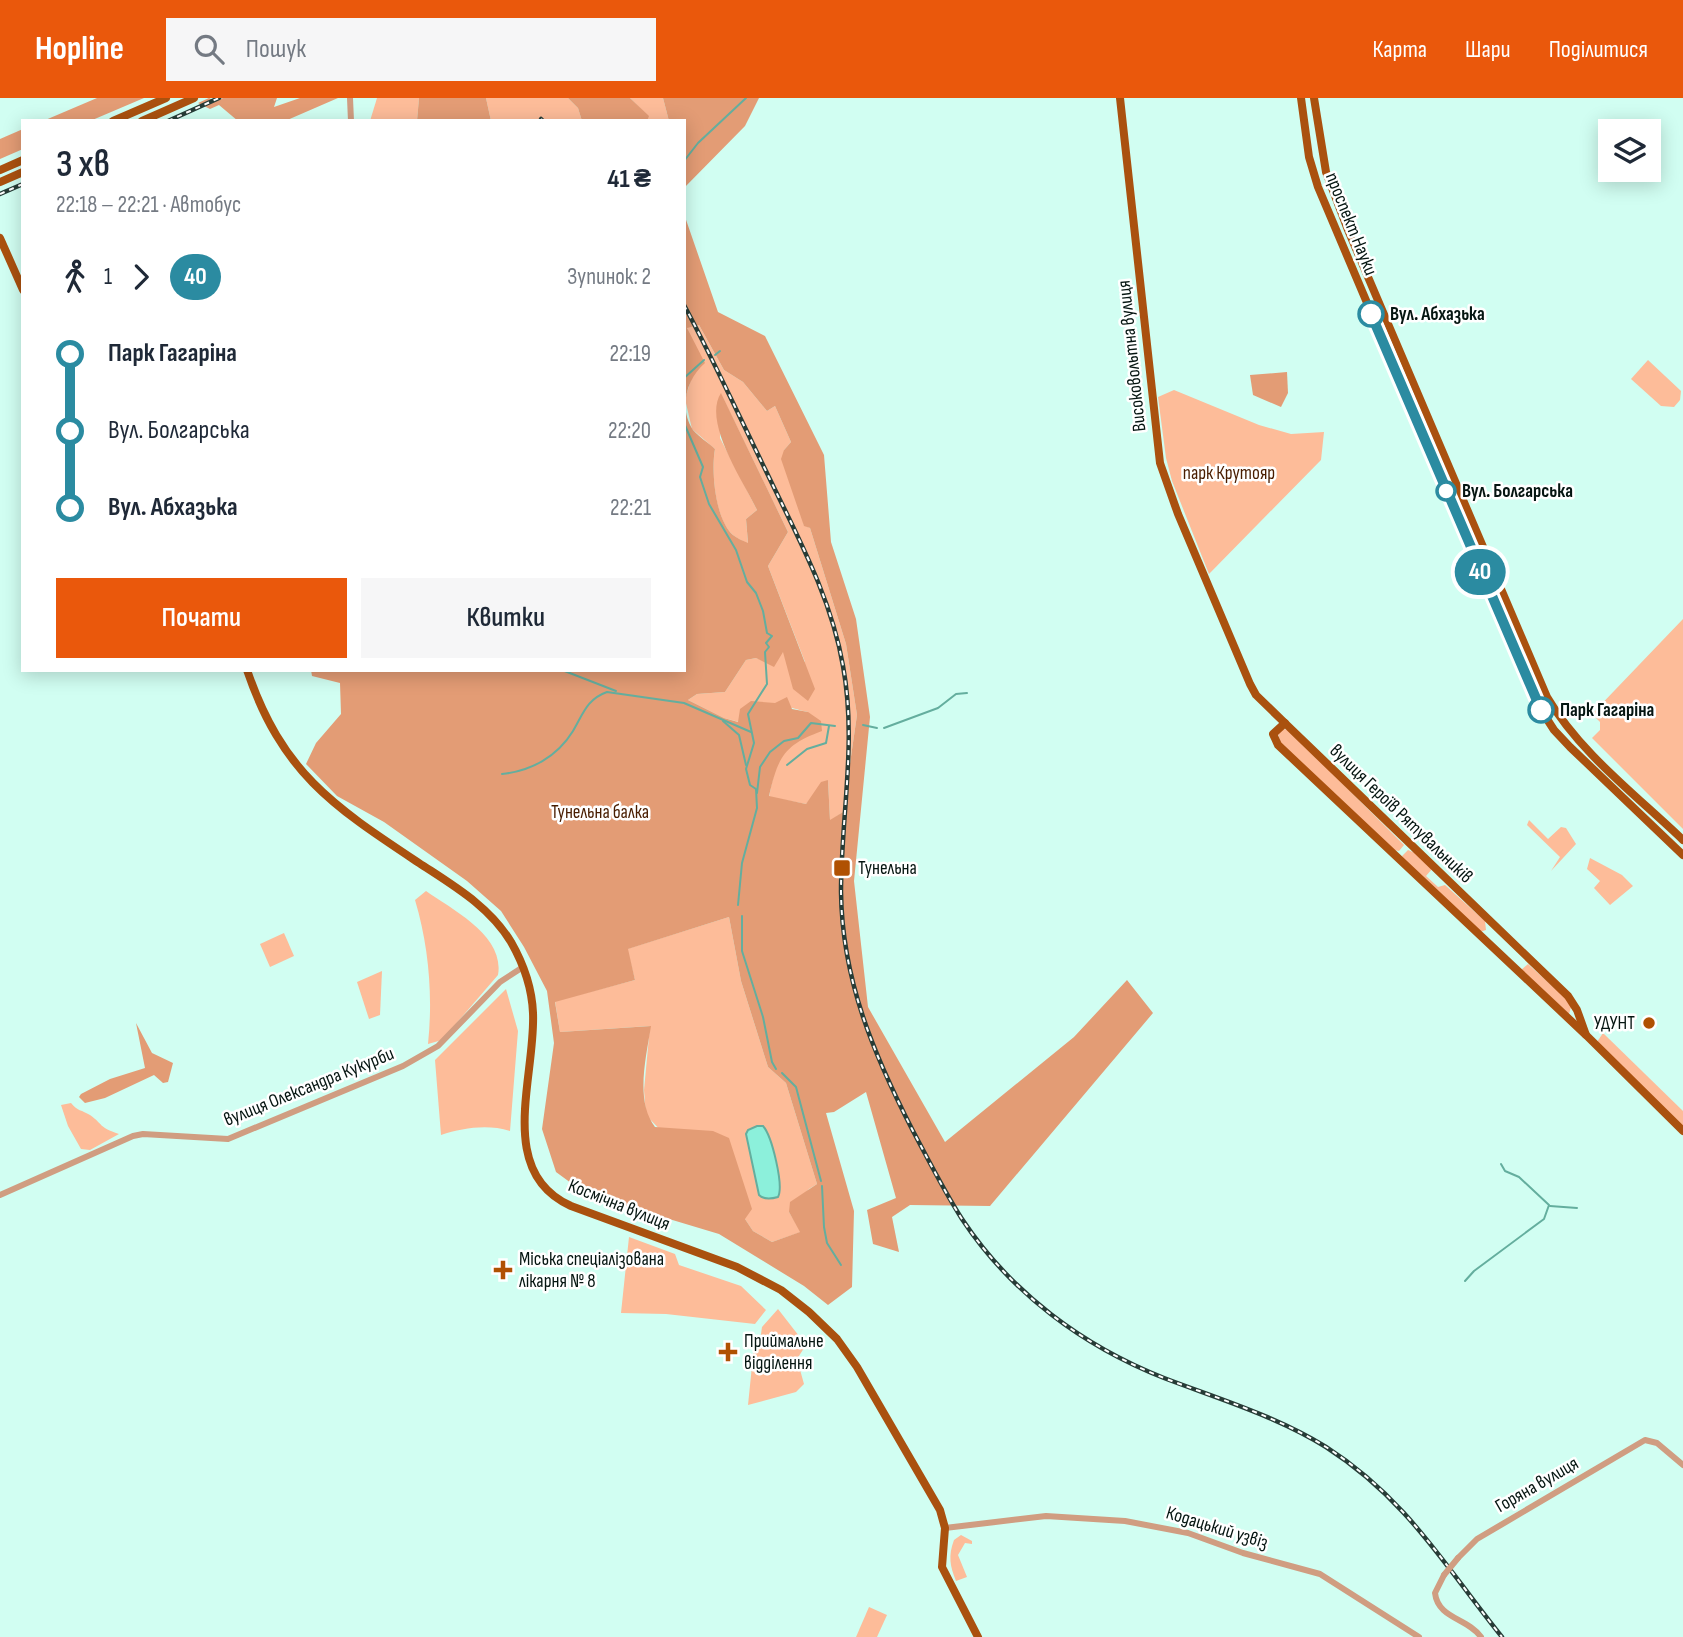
<!DOCTYPE html>
<html lang="uk">
<meta charset="utf-8">
<style>
:root{--surface:#fff;--page:#f6f6f7;--text:#1f2937;--muted:#747a83;--accent:#ea580c}
body{margin:0;font-family:"Sofia Sans Condensed",sans-serif;background:var(--page);color:var(--text);height:100vh;display:flex;flex-direction:column;font-size:26px;white-space:nowrap}
*{box-sizing:border-box;margin:0}
p{font-size:23px;color:var(--muted)}
.icon{flex:none;width:38px;height:38px;fill:none;stroke:currentColor;stroke-width:2;stroke-linecap:round;stroke-linejoin:round}
.map{position:relative;flex:1;overflow:hidden}
.sheet{position:absolute;left:21px;top:21px;width:665px;height:553px;display:flex;flex-direction:column;background:var(--surface);border-radius:0px;box-shadow:0 4px 18px #0003}
.sheet>*{flex:none}
.badge{padding:0 14px;border-radius:23px;font-size:24px;line-height:46px}
.fabs{position:absolute;left:1598px;top:21px;display:grid;gap:14px}
.fabs a{display:grid;place-items:center;width:63px;height:63px;border-radius:0px;background:var(--surface);box-shadow:0 4px 18px #0003;font-size:35px}
.map>.badge{position:absolute;translate:-50% -50%;box-shadow:0 0 0 4px #fff}
.legs{display:flex;align-items:center;gap:10px;height:77px;padding:0 35px;font-size:23px}
.legs p{margin-inline-start:auto}
.summary{display:flex;align-items:center;justify-content:space-between;height:119px;padding:0 35px}
h1{font-size:38px;font-weight:600;line-height:52px}
.cta{display:flex;gap:14px;margin-top:auto;padding:14px 35px}
.cta a{flex:1;height:80px;border-radius:0px;background:var(--accent);color:#fff;font-size:28px;font-weight:600;line-height:80px;text-align:center}
.cta a+a{background:var(--page);color:var(--text)}
ul{padding:0 35px;list-style:none}
li{display:flex;align-items:center;gap:24px;height:77px;font-size:26px}
li i{display:grid;place-items:center;width:10px;height:100%;margin:0 9px;background:currentColor}
li i::after{content:'';width:18px;height:18px;margin:-9px;border:5px solid;border-radius:50%;background:var(--surface)}
li p{margin-inline-start:auto}
li:first-child i{background:linear-gradient(#0000 50%,currentColor 0)}
li:last-child i{background:linear-gradient(currentColor 50%,#0000 0)}
header{display:flex;align-items:center;gap:42px;box-sizing:border-box;height:98px;padding:0 35px;background:var(--accent);color:#fff}
header strong{font-size:33px}
nav{display:flex;gap:38px;margin-inline-start:auto;font-size:24px}
.search{width:490px;height:63px;background:var(--page);display:flex;align-items:center;gap:18px;box-sizing:border-box;padding:0 24px;border-radius:0px;color:var(--muted);font-size:26px}
.map>svg:first-child{display:block}
.green{fill:#fdbc99}
.forest{fill:#e39c75;fill-rule:evenodd}
.water{fill:#8cf0db;stroke:#64ae9e;stroke-width:2}
.lines{fill:none;stroke-linecap:round;stroke-linejoin:round}
.stream{stroke:#64ae9e;stroke-width:2}
.minor{stroke:#d09d81;stroke-width:6}
.major{stroke:#aa510f;stroke-width:8}
.rail-casing{stroke:#273c37;stroke-width:4.5}
.rail{stroke:#fff;stroke-width:2;stroke-dasharray:5;stroke-linecap:butt}
.minor-bridge{stroke:#d09d81;stroke-width:6}
.line-1-casing{stroke:#fff;stroke-width:16}
.line-1{stroke:#2b8ba1;stroke-width:10}
.stop-1-dot{fill:#fff;stroke:#2b8ba1;stroke-width:3.5}
.poi-dot{fill:#b05102;stroke:#fff;stroke-width:2.5}
.labels{text-anchor:middle;dominant-baseline:central;stroke-width:5;stroke-linejoin:round;paint-order:stroke}
.street-label{font-size:19px;fill:#051511;stroke:#fff}
.stop-label{font-size:19px;font-weight:bold;fill:#051511;stroke:#fff;text-anchor:start}
.park-label{font-size:19px;fill:#491d00;stroke:#fff}
.poi-label{font-size:19px;fill:#051511;stroke:#fff;text-anchor:start}
</style>
<header>
<strong>Hopline</strong>
<div class="search"><svg class="icon" aria-label="search" viewBox="0 0 24 24"><circle cx="10" cy="10" r="6"/><path d="M15 15l6 6"/></svg>Пошук</div>
<nav><a>Карта</a><a>Шари</a><a>Поділитися</a></nav>
</header>
<div class="map">
<svg width="1683" height="1539" viewBox="0 0 1683 1539">
<rect width="100%" height="100%" fill="#d1fef2"/>
<!-- green -->
<g class="green">
<path d="M377 0H419L417 23H370Z"/>
<path d="M486 0H568L578 10 582 23H491Z"/>
<path d="M630 0H663L669 23H647L648 18Z"/>
<path d="M699 227 724 272 743 284 767 313 775 308 791 344 784 352 804 427 810 430 846 546 857 617 843 714 830 723 828 682 806 706 769 699C775 670 777 654 804 639L808 614C767 605 775 597 739 624L724 620 688 602 697 596 725 594 746 562 756 560 768 564 784 553 805 564 768 468 788 434 721 296 720 340 757 412 746 421 748 446C744 443 738 441 733 437 715 422 711 373 715 351L692 331 685 301 693 275 687 229Z"/>
<path d="M1648 262 1681 293 1680 302 1674 309 1661 308 1631 281Z"/>
<path d="M1174 292 1259 327 1291 336 1324 334 1321 362 1209 476 1172 383 1166 360 1158 299Z"/>
<path d="M1683 521V731L1592 640 1600 632V624L1592 616Z"/>
<path d="M1283 631 1289 632 1404 747 1399 753 1394 752 1281 646 1278 636Z"/>
<path d="M1529 722 1548 741 1561 729 1566 730 1576 746 1551 773 1560 759 1527 727Z"/>
<path d="M1408 752 1415 755 1432 771 1426 778 1438 789 1445 787 1485 823 1486 832 1480 834 1404 762 1402 758Z"/>
<path d="M1590 760 1622 777 1633 788 1610 807 1594 790 1600 783 1587 771Z"/>
<path d="M426 793C453 812 505 838 498 877L442 942 428 946C433 898 429 849 415 802Z"/>
<path d="M729 819 741 883 768 969 786 985 817 1086 809 1091 789 1114 801 1134 772 1144 753 1133 745 1121 646 1017 644 992 650 928 560 934 555 903 635 882 627 851Z"/>
<path d="M284 835 294 858 270 869 260 846Z"/>
<path d="M1528 866 1572 906 1569 916 1521 872Z"/>
<path d="M382 873 380 917 369 921 357 884Z"/>
<path d="M506 891 518 933 510 1033C487 1026 463 1030 441 1037L435 962Z"/>
<path d="M1603 935 1683 1013V1029L1597 944Z"/>
<path d="M71 1005C77 1013 82 1012 90 1017 104 1027 98 1029 119 1036L90 1052 81 1051 68 1028 61 1007Z"/>
<path d="M629 1139 675 1156 679 1167 741 1188 766 1212 755 1226 666 1216 621 1215Z"/>
<path d="M778 1211 806 1247 797 1261 804 1286 796 1294 748 1307 754 1248 760 1243 762 1229Z"/>
<path d="M961 1437 972 1443V1446L965 1445 958 1457 967 1479 956 1483C950 1468 948 1458 954 1442Z"/>
<path d="M869 1509 887 1517 877 1539H856Z"/>
</g>
<!-- forest -->
<g class="forest">
<path d="M97 0H144L90 23H43Z"/>
<path d="M209 0 215 3 223 0H277L274 9 300 0H338L285 23H238L219 7 210 11 198 5Z"/>
<path d="M419 0H486L491 23H417Z"/>
<path d="M568 0H630L649 18 647 23H582L578 10Z"/>
<path d="M663 0H759L745 28 684 90V23H669Z"/>
<path d="M23 31V51L0 61V41Z"/>
<path d="M684 116 718 214 765 238 824 357 831 444 856 521 870 619 854 783 868 909 945 1044 1074 939 1127 882 1153 915 990 1108 910 1107 892 1119 899 1154 873 1146 867 1112 896 1100 866 994 834 1014 826 1015 854 1113 852 1189 828 1207 804 1188 719 1136 586 1096 556 1074 542 1031 554 945 547 893 524 849 501 813 467 783 384 724 337 698 306 666 316 645 341 616 340 585 312 578 311 572H684ZM699 227 724 272 743 284 767 313 775 308 791 344 784 352 781 361 804 428 810 430 846 546 857 617 843 714 830 722 828 682 821 684 806 706 769 698C778 659 784 647 822 633L821 623 808 614 792 611 787 599 775 605 751 603 740 611 738 624 724 620 688 602 697 596 725 594 746 562 756 560 774 569 783 554 793 591 808 603 815 591 768 468 788 434 721 295C702 324 744 384 757 412L746 421 748 445C743 443 737 440 733 437 715 421 711 373 715 351 709 345 699 339 693 332 678 310 687 280 705 265L687 230ZM729 819 741 883 768 969 786 985 817 1086 790 1104 789 1114 800 1134 772 1144 753 1133 745 1121 752 1111 729 1040 713 1033 655 1029C635 1003 646 960 651 928L560 934 555 904 635 882 628 851Z"/>
<path d="M1287 274 1288 295 1281 309 1253 297 1250 277Z"/>
<path d="M136 925 152 955 173 965 168 984 163 985 154 977 105 1000 85 1005 79 999 81 996 110 981 145 970Z"/>
</g>
<!-- water -->
<path class="water" d="M757 1028H763C772 1038 784 1088 778 1099 771 1101 764 1102 759 1097L746 1036 748 1032Z"/>
<g class="lines">
<!-- stream -->
<g class="stream">
<path d="M684 63 698 45 746 0"/>
<path d="M715 257 720 253"/>
<path d="M684 280 704 262"/>
<path d="M684 325 703 369 700 379 709 406 736 452 747 484 756 495 763 513 767 535 772 538 766 545 769 549 765 554 767 586 748 616 754 645 746 671 750 687 756 691 757 710 742 765 738 807"/>
<path d="M562 572 616 593"/>
<path d="M723 623 739 637 746 667"/>
<path d="M863 627 877 630"/>
<path d="M884 630 938 610 956 596 967 595"/>
<path d="M787 667 807 651 826 645 829 628"/>
<path d="M502 676C531 673 557 659 573 633 583 616 587 601 607 594L684 605 751 634"/>
<path d="M757 695 760 669 770 654 784 643 798 640 811 625 835 628"/>
<path d="M742 818V853L763 919 772 964 776 971"/>
<path d="M782 975 796 989 821 1083"/>
<path d="M822 1088 824 1129 827 1145 841 1167"/>
<path d="M1550 1108 1577 1110"/>
<path d="M1465 1183 1474 1173 1544 1121 1549 1107 1519 1079 1505 1073 1501 1066"/>
</g>
<!-- minor -->
<g class="minor">
<path d="M350 0 351 23"/>
<path d="M0 1097 133 1038 143 1036 228 1041 403 968 438 948 500 884 523 869"/>
<path d="M945 1430 1046 1418 1125 1423 1188 1435 1243 1455 1320 1476 1419 1539"/>
<path d="M1458 1460 1477 1441 1645 1342 1657 1345 1683 1367"/>
<path d="M1444 1477 1435 1495C1438 1521 1468 1520 1481 1539"/>
</g>
<!-- major -->
<g class="major">
<path d="M1120 0 1160 365 1178 416 1250 586 1256 597 1288 628 1568 898 1577 912 1586 937"/>
<path d="M1301 0 1309 59 1318 89 1536 604 1554 632 1570 649 1683 757"/>
<path d="M1314 0 1326 74 1348 132 1547 599C1580 655 1636 697 1683 742"/>
<path d="M113 23 166 0"/>
<path d="M142 23 194 0"/>
<path d="M0 72 23 62"/>
<path d="M0 84 23 74"/>
<path d="M0 140 23 192"/>
<path d="M247 572C282 675 333 708 419 765 454 788 489 808 511 844 523 865 532 891 533 915 536 978 495 1074 571 1108L737 1169 781 1192 809 1214 837 1241 857 1269 940 1412 945 1430 942 1469 978 1539"/>
<path d="M1285 625 1273 636 1278 647 1586 937 1683 1033"/>
</g>
<defs>
<g id="rail">
<path d="M541 21 543 23"/>
<path d="M168 23 219 0"/>
<path d="M0 96 23 86"/>
<path d="M684 207C713 261 739 318 766 373 796 436 831 498 843 568 857 644 841 718 841 794 842 882 874 957 913 1033 929 1063 944 1093 962 1121 1011 1195 1083 1248 1164 1280 1219 1301 1276 1318 1326 1349 1407 1401 1444 1467 1502 1539"/>
</g>
</defs>
<!-- rail casing -->
<use href="#rail" class="rail-casing"/>
<!-- rail -->
<use href="#rail" class="rail"/>
<!-- minor-bridge -->
<path class="minor-bridge" d="M1444 1477 1458 1460"/>
</g>
<g class="lines">
<defs>
<path id="line-1" d="M1371 216 1541 612"/>
</defs>
<!-- line-1 casing -->
<use href="#line-1" class="line-1-casing"/>
<!-- line-1 -->
<use href="#line-1" class="line-1"/>
</g>
<!-- markers -->
<g class="stop-1-dot">
<circle cx="1371" cy="216" r="12"/>
<circle cx="1446" cy="393" r="9"/>
<circle cx="1541" cy="612" r="12"/>
</g>
<g class="poi-dot">
<rect x="833" y="761" width="18" height="18" rx="3.5"/>
<circle cx="1649" cy="925" r="7"/>
<path d="M499.5 1161.5h7v7h7v7h-7v7h-7v-7h-7v-7h7z"/>
<path d="M724.5 1243.5h7v7h7v7h-7v7h-7v-7h-7v-7h7z"/>
</g>
<g class="labels">
<!-- street labels -->
<g class="street-label">
<text transform="translate(1351 126) rotate(68)">проспект Науки</text>
<text transform="translate(1132 258) rotate(-96)">Високовольтна вулиця</text>
<text transform="translate(1401 716) rotate(44)">вулиця Героїв Рятувальників</text>
<text transform="translate(309 989) rotate(-22)">вулиця Олександра Кукурби</text>
<text transform="translate(619 1107) rotate(22)">Космічна вулиця</text>
<text transform="translate(1537 1387) rotate(-30)">Горяна вулиця</text>
<text transform="translate(1217 1430) rotate(17)">Кодацький узвіз</text>
</g>
<!-- stop labels -->
<g class="stop-label">
<text x="1390" y="216">Вул. Абхазька</text>
<text x="1462" y="393">Вул. Болгарська</text>
<text x="1560" y="612">Парк Гагаріна</text>
</g>
<!-- park labels -->
<g class="park-label">
<text x="1229" y="375">парк Крутояр</text>
<text x="600" y="714">Тунельна балка</text>
</g>
<!-- poi labels -->
<g class="poi-label">
<text x="858" y="770">Тунельна</text>
<text x="1635" y="925" text-anchor="end">УДУНТ</text>
<text x="519" y="1161">Міська спеціалізована<tspan x="519" dy="22">лікарня № 8</tspan></text>
<text x="744" y="1243">Приймальне<tspan x="744" dy="22">відділення</tspan></text>
</g>
</g>
</svg>
<div class="fabs">
<a><svg class="icon" aria-label="layers" viewBox="0 0 24 24"><path d="M12 4l9 5-9 5-9-5zM3 14l9 5 9-5"/></svg></a>
</div>
<b class="badge" style="left:1480px;top:474px;background:#2b8ba1;color:#fff">40</b>
<section class="sheet">
<div class="summary"><div><h1>3 хв</h1><p>22:18 – 22:21 · Автобус</p></div><b>41 ₴</b></div>
<div class="legs"><svg class="icon" aria-label="walk" viewBox="0 0 24 24"><circle cx="13" cy="4" r="2"/><path d="M13 8l-2 6 4 7M11 14l-3 7M7 12l3-4h3l4 4"/></svg>1<svg class="icon" aria-label="forward" viewBox="0 0 24 24"><path d="M9 5l7 7-7 7"/></svg><b class="badge" style="background:#2b8ba1;color:#fff">40</b><p>Зупинок: 2</p></div>
<ul>
<li><i style="color:#2b8ba1"></i><b>Парк Гагаріна</b><p>22:19</p></li>
<li><i style="color:#2b8ba1"></i><span>Вул. Болгарська</span><p>22:20</p></li>
<li><i style="color:#2b8ba1"></i><b>Вул. Абхазька</b><p>22:21</p></li>
</ul>
<div class="cta"><a>Почати</a><a>Квитки</a></div>
</section>
</div>
